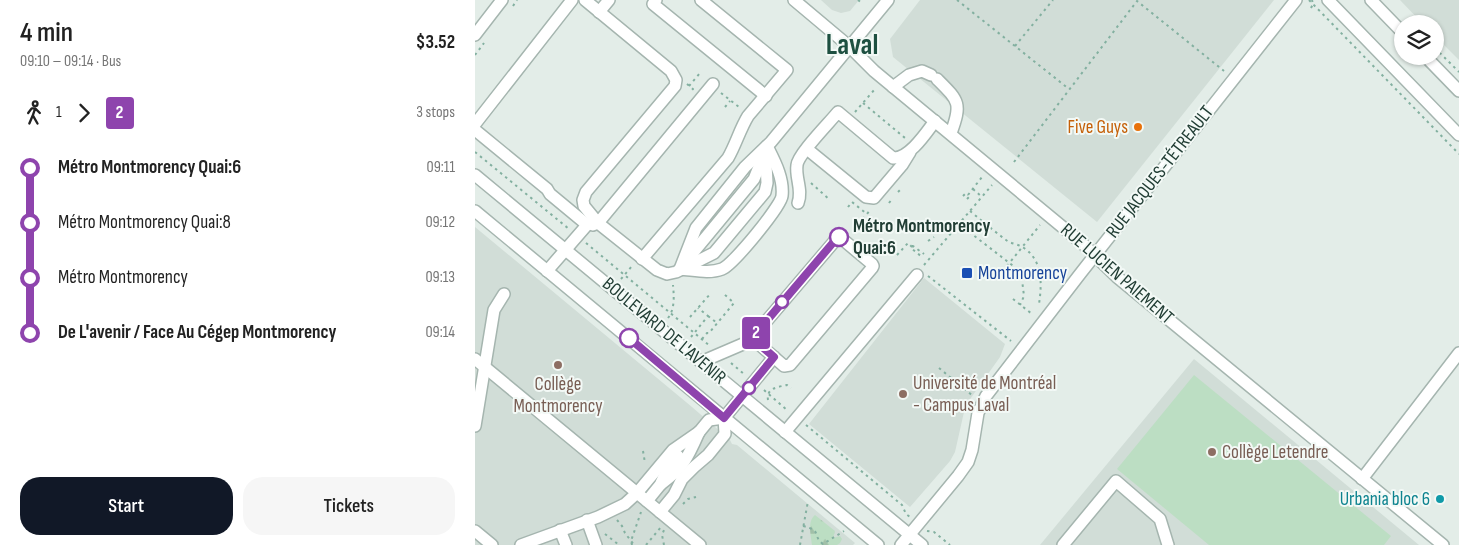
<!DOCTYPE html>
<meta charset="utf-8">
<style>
:root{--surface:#fff;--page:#f6f6f6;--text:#222;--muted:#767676;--accent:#111827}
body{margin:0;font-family:"Sofia Sans Condensed",sans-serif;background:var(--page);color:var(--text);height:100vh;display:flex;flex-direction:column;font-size:19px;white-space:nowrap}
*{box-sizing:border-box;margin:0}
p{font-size:16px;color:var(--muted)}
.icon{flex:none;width:28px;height:28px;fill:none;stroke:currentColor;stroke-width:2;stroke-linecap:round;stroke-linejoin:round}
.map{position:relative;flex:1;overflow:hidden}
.details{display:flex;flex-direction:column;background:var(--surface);width:475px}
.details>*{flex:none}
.badge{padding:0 10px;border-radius:4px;font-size:18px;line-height:32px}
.fabs{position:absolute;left:919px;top:15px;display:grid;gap:10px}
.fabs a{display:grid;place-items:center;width:50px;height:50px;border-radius:50%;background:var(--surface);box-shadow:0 1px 4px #0004;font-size:25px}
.map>.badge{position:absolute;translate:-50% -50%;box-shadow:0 0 0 2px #fff}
.legs{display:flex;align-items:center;gap:8px;height:55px;padding:0 20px;font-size:16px}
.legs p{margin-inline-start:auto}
.overview{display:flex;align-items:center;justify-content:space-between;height:85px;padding:0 20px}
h1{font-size:28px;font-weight:600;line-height:38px}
.action{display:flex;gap:10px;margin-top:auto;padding:10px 20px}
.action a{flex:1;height:58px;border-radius:20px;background:var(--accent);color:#fff;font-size:20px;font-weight:600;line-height:58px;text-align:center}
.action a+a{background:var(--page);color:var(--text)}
ul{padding:0 20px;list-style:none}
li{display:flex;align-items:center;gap:18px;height:55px;font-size:19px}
li i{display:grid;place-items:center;width:8px;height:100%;margin:0 6px;background:currentColor}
li i::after{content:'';width:12px;height:12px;margin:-6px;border:4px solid;border-radius:50%;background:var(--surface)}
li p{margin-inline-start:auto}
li:first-child i{background:linear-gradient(#0000 50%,currentColor 0)}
li:last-child i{background:linear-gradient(currentColor 50%,#0000 0)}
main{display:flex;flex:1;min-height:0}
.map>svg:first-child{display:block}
.built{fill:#d1ddd7}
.forest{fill:url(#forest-firs)}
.pitch{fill:#bcdec3}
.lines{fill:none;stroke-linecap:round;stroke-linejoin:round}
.minor-casing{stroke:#a5b5af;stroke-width:14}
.path{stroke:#83b0a0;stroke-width:2;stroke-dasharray:2.5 4;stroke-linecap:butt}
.minor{stroke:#fff;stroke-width:11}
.line-1-casing{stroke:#fff;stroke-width:11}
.line-1{stroke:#8e44ad;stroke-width:8}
.food-dot{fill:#e8710a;stroke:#f3f9f6;stroke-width:2}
.stop-1-dot{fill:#fff;stroke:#8e44ad;stroke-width:2.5}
.transit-dot{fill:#1a4fb4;stroke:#f3f9f6;stroke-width:2}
.education-dot{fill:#8d6e63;stroke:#f3f9f6;stroke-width:2}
.culture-dot{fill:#0f9aa8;stroke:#f3f9f6;stroke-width:2}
.labels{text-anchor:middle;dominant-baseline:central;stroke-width:4;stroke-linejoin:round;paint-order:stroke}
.food-label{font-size:19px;fill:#c56008;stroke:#f3f9f6;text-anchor:end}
.street-label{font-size:19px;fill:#223e35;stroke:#f3f9f6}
.stop-label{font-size:19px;font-weight:bold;fill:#223e35;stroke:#f3f9f6;text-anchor:start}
.transit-label{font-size:19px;fill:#164399;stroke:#f3f9f6;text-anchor:start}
.education-label{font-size:19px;fill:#785e54;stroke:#f3f9f6;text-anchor:start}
.culture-label{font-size:19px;fill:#0d838f;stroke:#f3f9f6;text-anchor:end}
.town-label{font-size:29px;font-weight:bold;fill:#1e5041;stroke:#f3f9f6}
</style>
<main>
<section class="details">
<div class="overview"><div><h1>4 min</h1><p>09:10 – 09:14 · Bus</p></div><b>$3.52</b></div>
<div class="legs"><svg class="icon" aria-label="walk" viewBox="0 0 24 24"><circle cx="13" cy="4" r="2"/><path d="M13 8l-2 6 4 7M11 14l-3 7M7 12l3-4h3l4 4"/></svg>1<svg class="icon" aria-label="forward" viewBox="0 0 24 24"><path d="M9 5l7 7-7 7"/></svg><b class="badge" style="background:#8e44ad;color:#fff">2</b><p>3 stops</p></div>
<ul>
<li><i style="color:#8e44ad"></i><b>Métro Montmorency Quai:6</b><p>09:11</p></li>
<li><i style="color:#8e44ad"></i><span>Métro Montmorency Quai:8</span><p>09:12</p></li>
<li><i style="color:#8e44ad"></i><span>Métro Montmorency</span><p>09:13</p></li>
<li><i style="color:#8e44ad"></i><b>De L'avenir / Face Au Cégep Montmorency</b><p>09:14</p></li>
</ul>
<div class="action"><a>Start</a><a>Tickets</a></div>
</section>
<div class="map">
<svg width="984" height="545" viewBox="0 0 984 545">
<defs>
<pattern id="forest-firs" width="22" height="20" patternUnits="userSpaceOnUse" patternTransform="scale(1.25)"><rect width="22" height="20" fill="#bcdec3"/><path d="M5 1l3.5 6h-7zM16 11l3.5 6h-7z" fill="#a1c0a8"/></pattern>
</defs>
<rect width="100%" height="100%" fill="#e3ede8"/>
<!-- built -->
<g class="built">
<path d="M346 0H384L375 11 366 13 357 10Z"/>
<path d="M445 0H799L622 222 418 57 415 39Z"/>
<path d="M925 0H984V60L960 36V24H948Z"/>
<path d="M0 227 217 407 255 440 257 444 262 445 380 543 378 545H0Z"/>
<path d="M449 278 530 344 525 357 493 402 489 412 480 452 475 461 435 507 334 424Z"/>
<path d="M719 359 944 545H565Z"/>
</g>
<!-- forest -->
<path class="forest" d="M340 515 360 531 358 538 365 536 367 539 365 543 362 545H337C336 536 332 521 340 515Z"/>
<!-- pitch -->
<path class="pitch" d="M719 375 916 536 909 545H734L642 469Z"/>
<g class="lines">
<defs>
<g id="minor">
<path d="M110 0 196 71 201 80 200 86 111 192 108 200 109 206 123 223 182 270 192 274 201 272 239 253 290 192 292 183 291 164 292 146"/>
<path d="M181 0 178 4 291 96"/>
<path d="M319 0 375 47 399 71 608 244 642 277 968 545"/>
<path d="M853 0 984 135"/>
<path d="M896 0 928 33"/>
<path d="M124 12 134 0"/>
<path d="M0 35 27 0"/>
<path d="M950 56 984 91"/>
<path d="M462 79C484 101 487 103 476 133"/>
<path d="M418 87 434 75 447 71 456 75"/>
<path d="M0 124 97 0"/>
<path d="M0 130 72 189 75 194 110 223 118 225 123 223 238 84"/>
<path d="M332 149 391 197 399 198 427 165 435 152"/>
<path d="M0 175 447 545"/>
<path d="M323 203C328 190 320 178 322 165 323 154 355 122 363 112L418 158C434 159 451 133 460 121"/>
<path d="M0 211 403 545"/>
<path d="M167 259 253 158C261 144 265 129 273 116L312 70 226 0"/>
<path d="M212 260 279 179 288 157"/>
<path d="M205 269 221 228 270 167 296 142 413 0"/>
<path d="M205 269C219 270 234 274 247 269 258 265 306 206 307 196 309 179 300 162 293 148"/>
<path d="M72 271 112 225"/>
<path d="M0 359 225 545"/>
<path d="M226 362 268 344 277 338 363 237 366 238 397 264 398 266 397 268 315 365 309 366 277 338"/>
<path d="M0 426 19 310 29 294"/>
<path d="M310 432 442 275"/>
<path d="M220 437 234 420 249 418 299 357"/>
<path d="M887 479 984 353"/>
<path d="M186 484C209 467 213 457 224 432"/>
<path d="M172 501 185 485 193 468 203 456"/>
<path d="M185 512 199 495 207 479 219 467 233 455 250 434 249 418"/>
<path d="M112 520 121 545"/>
<path d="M85 530 91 545"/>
<path d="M0 531 17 545"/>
<path d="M46 545 123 517 150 504 162 493 198 450 224 432"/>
<path d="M426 545 483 476 493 462 497 450 503 413 511 396 605 274 821 0"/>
<path d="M588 545 641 481 685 519 693 545"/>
</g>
</defs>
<!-- minor casing -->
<use href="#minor" class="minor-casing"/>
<!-- path -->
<g class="path">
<path d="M383 0 388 4"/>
<path d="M482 0 594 89"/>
<path d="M834 0 984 154"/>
<path d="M38 6 42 0"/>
<path d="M836 8 838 4 837 0"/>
<path d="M540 46 578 0"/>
<path d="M960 48 984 72"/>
<path d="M0 55 9 43"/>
<path d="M212 84 218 89 217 90"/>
<path d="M214 86 225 73"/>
<path d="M246 93 264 107"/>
<path d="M388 103 430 138"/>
<path d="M250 107 255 101"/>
<path d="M380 112 400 89"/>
<path d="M0 152 94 229"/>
<path d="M539 162 662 1 749 71"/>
<path d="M336 183 355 200"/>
<path d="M498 189 507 197"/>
<path d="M423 192 426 189"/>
<path d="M488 196 491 193 493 195"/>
<path d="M492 199 495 196 493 195 507 177"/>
<path d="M414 203 417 199"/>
<path d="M373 207 377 202 392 214"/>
<path d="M495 211C507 221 519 231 531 240 536 244 544 244 549 248 568 261 567 284 564 304"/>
<path d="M388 219 396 209"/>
<path d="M484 224 546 272 549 296 545 305"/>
<path d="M399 228 402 224"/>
<path d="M453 241 459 237"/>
<path d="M111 243 235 346"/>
<path d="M437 246H438L449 254"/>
<path d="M422 255 433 243 437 247 436 248 447 257"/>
<path d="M449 265 517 185"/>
<path d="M532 266 565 225"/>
<path d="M453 276 536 341"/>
<path d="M146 279 157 266"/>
<path d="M538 299 557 314"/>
<path d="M233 316 242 323"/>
<path d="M215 317 236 293"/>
<path d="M193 318C200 309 199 296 198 285"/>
<path d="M216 337 233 316 223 308"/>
<path d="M227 339 232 333H234L259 303 249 294"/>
<path d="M256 363 269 374"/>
<path d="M464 368 498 396"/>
<path d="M289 390 313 411"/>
<path d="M293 400C291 388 303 387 312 385L316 388"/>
<path d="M331 425 427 505 431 514 435 517"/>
<path d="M168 451 170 463"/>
<path d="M208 504 213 499 221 497"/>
<path d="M142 520 147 526 150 533 159 545"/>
<path d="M328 526C348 531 337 536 348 544L369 531"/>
<path d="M452 531 459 532 475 545"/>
<path d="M130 534 144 545"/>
<path d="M157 545 156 541 166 512"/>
<path d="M171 545 186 527"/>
<path d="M189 545 187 535 189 530"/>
<path d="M325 545 333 501"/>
</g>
<!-- minor -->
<use href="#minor" class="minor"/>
</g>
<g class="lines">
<defs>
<path id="line-1" d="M154 338 249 418 299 357 277 338 362 238 364 237"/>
</defs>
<!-- line-1 casing -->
<use href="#line-1" class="line-1-casing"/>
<!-- line-1 -->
<use href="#line-1" class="line-1"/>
</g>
<!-- markers -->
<circle class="food-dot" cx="663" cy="127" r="5"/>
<g class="stop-1-dot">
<circle cx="364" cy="237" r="9"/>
<circle cx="307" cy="302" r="6"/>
<circle cx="154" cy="338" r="9"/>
<circle cx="274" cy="388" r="6"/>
</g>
<rect class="transit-dot" x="486" y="267" width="12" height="12" rx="2.5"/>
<g class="education-dot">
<circle cx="83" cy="365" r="5"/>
<circle cx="428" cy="394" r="5"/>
<circle cx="737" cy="452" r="5"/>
</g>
<circle class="culture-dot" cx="965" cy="499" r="5"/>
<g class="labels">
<!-- food labels -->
<g class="food-label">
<text x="653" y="127">Five Guys</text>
</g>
<!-- street labels -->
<g class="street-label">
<text transform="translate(685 172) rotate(-52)">RUE JACQUES-TÉTREAULT</text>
<text transform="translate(642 274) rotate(41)">RUE LUCIEN PAIEMENT</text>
<text transform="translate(189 331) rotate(40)">BOULEVARD DE L'AVENIR</text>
</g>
<!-- stop labels -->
<g class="stop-label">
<text x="378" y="226">Métro Montmorency<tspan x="378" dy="22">Quai:6</tspan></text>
</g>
<!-- transit labels -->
<g class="transit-label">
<text x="503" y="273">Montmorency</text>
</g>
<!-- education labels -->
<g class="education-label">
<text x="438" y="383">Université de Montréal<tspan x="438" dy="22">- Campus Laval</tspan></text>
<text x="83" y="384" text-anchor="middle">Collège<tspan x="83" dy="22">Montmorency</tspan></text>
<text x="747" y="452">Collège Letendre</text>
</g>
<!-- culture labels -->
<g class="culture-label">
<text x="955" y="499">Urbania bloc 6</text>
</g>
<!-- town labels -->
<g class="town-label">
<text x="377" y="45">Laval</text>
</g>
</g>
</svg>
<div class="fabs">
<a><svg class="icon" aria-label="layers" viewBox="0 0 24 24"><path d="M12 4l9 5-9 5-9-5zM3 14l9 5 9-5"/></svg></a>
</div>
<b class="badge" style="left:281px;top:333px;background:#8e44ad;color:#fff">2</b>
</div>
</main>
